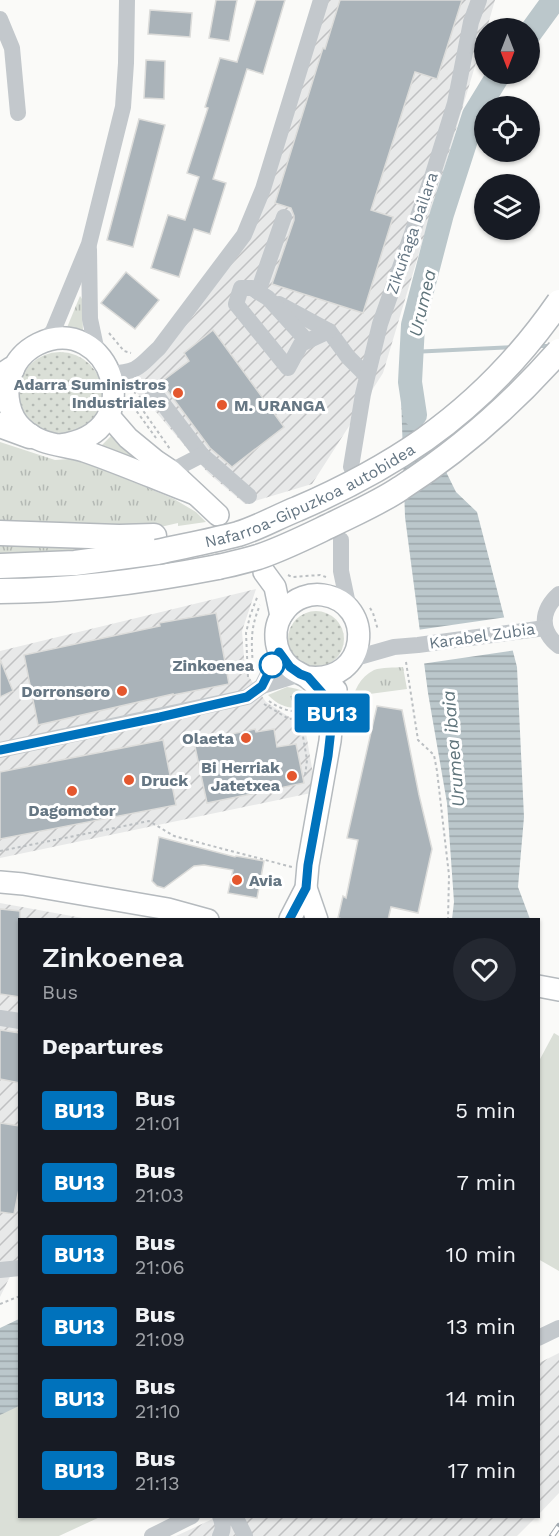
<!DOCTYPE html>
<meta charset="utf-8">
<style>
:root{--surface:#171b24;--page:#242831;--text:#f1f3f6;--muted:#9ea1a6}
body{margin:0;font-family:"Work Sans",sans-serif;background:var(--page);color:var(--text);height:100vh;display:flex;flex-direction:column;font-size:22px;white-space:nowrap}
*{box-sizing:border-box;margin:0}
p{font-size:20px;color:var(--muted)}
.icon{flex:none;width:33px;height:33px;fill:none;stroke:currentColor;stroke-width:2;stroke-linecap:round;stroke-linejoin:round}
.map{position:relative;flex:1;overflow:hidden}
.panel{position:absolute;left:18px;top:918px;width:522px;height:600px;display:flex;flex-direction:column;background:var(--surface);border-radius:0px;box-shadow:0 2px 4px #0004}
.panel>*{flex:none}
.badge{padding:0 12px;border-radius:4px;font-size:21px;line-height:39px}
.needle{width:39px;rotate:180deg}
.fabs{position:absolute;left:474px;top:18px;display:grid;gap:12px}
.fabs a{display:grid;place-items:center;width:66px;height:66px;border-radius:50%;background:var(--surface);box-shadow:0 2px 4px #0004;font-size:30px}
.map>.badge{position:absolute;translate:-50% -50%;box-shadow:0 0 0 3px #fff}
h2{padding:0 24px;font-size:22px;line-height:54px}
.round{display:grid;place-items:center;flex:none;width:63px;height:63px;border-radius:32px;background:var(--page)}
.head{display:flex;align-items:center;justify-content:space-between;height:102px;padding:0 24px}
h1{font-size:28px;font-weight:600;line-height:45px}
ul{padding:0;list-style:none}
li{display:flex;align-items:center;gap:18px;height:72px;padding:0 24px}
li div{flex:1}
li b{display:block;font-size:22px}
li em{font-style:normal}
li .badge{min-width:66px;font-weight:700;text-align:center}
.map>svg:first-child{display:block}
.industrial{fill:url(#industrial-furrows)}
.grass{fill:url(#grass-tufts)}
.park{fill:url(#park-dots)}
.pitch{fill:#dadfd7}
.water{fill:url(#water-rules)}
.pier{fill:#fafaf8}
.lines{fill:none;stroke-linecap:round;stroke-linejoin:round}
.stream{stroke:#bbc7cb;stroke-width:4}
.river{stroke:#bbc7cb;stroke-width:24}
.building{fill:#aab3b9;stroke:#dcdcda;stroke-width:1.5}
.major-casing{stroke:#b5babe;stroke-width:24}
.highway-casing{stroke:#b4b9bd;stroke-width:27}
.path{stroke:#bbbfc2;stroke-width:2;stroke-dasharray:3 3;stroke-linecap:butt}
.minor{stroke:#c3c8cc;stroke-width:16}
.major{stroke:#fff;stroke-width:21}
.highway{stroke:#fff;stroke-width:24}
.rail-casing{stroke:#a2aab0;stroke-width:6}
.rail{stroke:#fff;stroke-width:4;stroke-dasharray:11;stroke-linecap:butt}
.highway-bridge-casing{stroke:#b4b9bd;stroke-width:27;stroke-linecap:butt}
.highway-bridge{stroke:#fff;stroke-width:24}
.line-casing{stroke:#fff;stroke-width:14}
.line{stroke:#0072bc;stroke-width:9}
.poi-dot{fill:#e4572e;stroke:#fff;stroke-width:2}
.stop-dot{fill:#fff;stroke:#0072bc;stroke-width:3}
.labels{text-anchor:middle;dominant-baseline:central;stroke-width:6;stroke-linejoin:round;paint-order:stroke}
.street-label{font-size:16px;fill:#657683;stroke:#fff}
.poi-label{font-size:16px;font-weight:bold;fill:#657683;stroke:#fff;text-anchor:end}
.stop-label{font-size:16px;font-weight:bold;fill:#657683;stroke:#fff;text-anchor:end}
.water-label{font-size:18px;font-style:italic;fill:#60757c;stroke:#fff}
</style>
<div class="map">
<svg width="559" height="1536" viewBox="0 0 559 1536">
<defs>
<pattern id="industrial-furrows" width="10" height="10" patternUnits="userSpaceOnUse" patternTransform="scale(1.5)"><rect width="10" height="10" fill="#e8e9e9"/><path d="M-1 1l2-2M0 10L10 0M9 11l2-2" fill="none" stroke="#c0c1c2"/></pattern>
<pattern id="grass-tufts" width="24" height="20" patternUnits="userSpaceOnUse" patternTransform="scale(1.5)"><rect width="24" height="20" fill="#dadfd7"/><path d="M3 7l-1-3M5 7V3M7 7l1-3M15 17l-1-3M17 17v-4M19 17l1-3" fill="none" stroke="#b4b9b4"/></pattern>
<pattern id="park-dots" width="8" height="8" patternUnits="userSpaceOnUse" patternTransform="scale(1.5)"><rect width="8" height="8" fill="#dadfd7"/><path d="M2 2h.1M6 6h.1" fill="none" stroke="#b4b9b4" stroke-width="1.8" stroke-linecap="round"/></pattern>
<pattern id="water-rules" width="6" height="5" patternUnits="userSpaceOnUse" patternTransform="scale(1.5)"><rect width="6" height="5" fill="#bbc7cb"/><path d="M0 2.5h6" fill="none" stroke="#9ca6aa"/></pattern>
</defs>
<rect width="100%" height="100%" fill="#fafaf8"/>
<!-- industrial -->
<g class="industrial">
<path d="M326 0H495L487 28H484V36L383 373 312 484 245 504 208 473 156 412 129 385 194 315 241 251Z"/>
<path d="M256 589 242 631 245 671 266 702 305 727 316 792 0 858V651Z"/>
<path d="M0 903 88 919 20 920 19 1258 0 1297Z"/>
<path d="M559 1353V1493L539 1514V1363Z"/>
<path d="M217 1517H536L517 1536H176Z"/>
</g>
<!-- grass -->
<g class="grass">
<path d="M80 296 82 299 83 332 66 330Z"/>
<path d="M113 434C128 455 142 460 164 472L100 447Z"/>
<path d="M0 442 55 460 70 459 86 462 174 499 196 512 206 522 178 526V523L156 528 0 522Z"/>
<path d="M0 538 90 545 91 550 0 555Z"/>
<path d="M403 667 407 689 362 695 352 706C353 691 360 677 374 670 382 667 394 668 403 667Z"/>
<path d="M287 687C300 689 310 692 316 704 295 709 284 711 268 695Z"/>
</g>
<!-- park -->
<g class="park">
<circle cx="60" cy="394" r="42"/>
<circle cx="316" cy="639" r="28"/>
</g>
<!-- pitch -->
<g class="pitch">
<path d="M554 1033 559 1036V1271L538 1259 539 1061Z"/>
<path d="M19 1396 20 1516 100 1517 59 1536H0V1406Z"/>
</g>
<!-- water -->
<g class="water">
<path d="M420 366V419L456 492 477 512 517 667 524 817 518 887 530 919H452L454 902 447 803 428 693 405 517 401 395Z"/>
<path d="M19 1319V1406L0 1415V1328Z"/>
</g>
<!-- pier -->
<path class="pier" d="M507 617 516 650 421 664 417 630Z"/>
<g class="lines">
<!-- stream -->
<g class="stream">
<path d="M536 346H552"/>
<path d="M411 352 513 347"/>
</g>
<!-- river -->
<g class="river">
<path d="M530 33 554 0"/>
<path d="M415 415 410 382 413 325 442 214 474 115 499 74"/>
</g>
</g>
<!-- building -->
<g class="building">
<path d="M216 0H237L229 41 209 38Z"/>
<path d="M256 0H285L263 74 247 69 213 179 226 183 210 234 194 229 179 277 151 268 168 215 185 220 199 177 187 173 208 108 205 107 220 58 237 62Z"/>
<path d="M340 0H462L437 79 415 72 371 210 393 217 363 313 272 284 294 220V216L291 208 275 203 323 48 325 49Z"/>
<path d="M150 10 192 13 190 37 148 34Z"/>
<path d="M146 60 165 61 164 99 144 98Z"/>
<path d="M139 119 165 125 133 247 107 240Z"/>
<path d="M126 272 159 300 135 329 101 303Z"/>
<path d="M213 330 284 427 232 467 210 448 161 382 189 361 184 353Z"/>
<path d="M216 613 229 684 173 695V694L38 725 24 655 160 626 159 623Z"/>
<path d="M0 659 13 691 0 697Z"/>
<path d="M377 706 402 710 419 795 432 849 418 913 391 907 388 920H347L338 918 343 896 346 898 358 840 347 838Z"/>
<path d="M255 729 256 732 274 729 277 747 296 744 304 783 207 803 194 742Z"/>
<path d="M163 740 176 805 0 839V772Z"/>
<path d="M159 837 235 857 236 856 264 861 257 898 228 893 233 870 204 865 194 866 164 888 157 886 152 881Z"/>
<path d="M0 909 20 911V997L0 994Z"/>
<path d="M0 1030 20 1033V1083L0 1079Z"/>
<path d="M0 1123 20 1126V1184L14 1214 0 1212Z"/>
</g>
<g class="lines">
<defs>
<g id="major">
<path d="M109 416 128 438 156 461 171 471 218 515"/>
<path d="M60 445C154 433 109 310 38 344 24 351 14 363 10 378 5 394 9 416 22 428 40 446 61 444 84 451 122 464 158 480 195 494"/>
<path d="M264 572 275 587 281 616"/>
<path d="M308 677C369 684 376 603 323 595 310 593 295 598 286 609 271 626 273 652 290 667 296 673 304 674 309 679 317 685 324 695 331 703"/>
<path d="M0 882 23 884 168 909 208 920"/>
<path d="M306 888 317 920"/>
<path d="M290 919 306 888 308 865 330 741 332 720 331 703 336 690"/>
<path d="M538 986 559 990"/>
</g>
<g id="highway">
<path d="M0 377 12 369"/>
<path d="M0 425 30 436"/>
<path d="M0 533 119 537 154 536"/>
<path d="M0 566 75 563 157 552"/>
<path d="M0 591C73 591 146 581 218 567"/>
</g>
</defs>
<!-- major casing -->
<use href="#major" class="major-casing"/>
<!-- highway casing -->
<use href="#highway" class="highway-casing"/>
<!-- path -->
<g class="path">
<path d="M109 333 124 351 131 353"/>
<path d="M136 391 130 402 156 438"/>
<path d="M140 396 137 402 170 449"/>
<path d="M288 575 292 577 320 575 326 577"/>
<path d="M370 608 373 613 378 630"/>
<path d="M406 662 418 740 434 755 437 771 449 875 448 920"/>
<path d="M253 670C252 644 249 631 260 605"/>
<path d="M248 677 246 633 250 616 258 595"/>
<path d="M269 701C284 712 297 713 315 710"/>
<path d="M264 704 289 719 314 716"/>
<path d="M299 713 307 760 305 776"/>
<path d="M0 851 149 821 174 836 292 867"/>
<path d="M0 1304 20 1296"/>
</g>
<!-- minor -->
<g class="minor">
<path d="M0 19 12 48 18 113"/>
<path d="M89 249 90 319 97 352"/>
<path d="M258 292 284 217"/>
<path d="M279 304 329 331 348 357 367 376"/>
<path d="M44 341 53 331 89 244 123 107 126 63 127 0"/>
<path d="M307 341 268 298 252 288H241L236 304 288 368 301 344 329 331"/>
<path d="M111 373C139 373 140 365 159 348L244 235 263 189 321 0"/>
<path d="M151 388 202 455 249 496"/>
<path d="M351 467 363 394 380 324 432 177 455 103 471 22 479 0"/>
<path d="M171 471 202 455"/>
<path d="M341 540V571L349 609"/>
<path d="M559 594C541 610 539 631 559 646"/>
<path d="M352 659 394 647 418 645 545 628"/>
<path d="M262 686 300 674"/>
<path d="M0 750 247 697 262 686 279 652"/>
<path d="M0 1018 20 1021"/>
<path d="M0 1270 20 1268"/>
<path d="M538 1338 559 1328"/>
<path d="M220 1516C223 1524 224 1529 220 1536"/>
<path d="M235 1516 245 1536"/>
<path d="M152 1536 192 1516"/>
</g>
<!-- major -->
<use href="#major" class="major"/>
<!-- highway -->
<use href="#highway" class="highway"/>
<defs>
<path id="rail" d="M552 1536 559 1526"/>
</defs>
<!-- rail casing -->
<use href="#rail" class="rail-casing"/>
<!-- rail -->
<use href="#rail" class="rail"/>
<defs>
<g id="highway-bridge">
<path id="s1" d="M157 552C184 546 211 541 238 534 258 528 277 517 297 509 341 490 385 467 425 439 477 402 523 354 559 302"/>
<path d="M218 567C231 564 245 561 258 557 282 549 306 537 329 526 353 514 379 503 401 488 460 450 513 403 559 351"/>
</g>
</defs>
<!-- highway-bridge casing -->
<use href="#highway-bridge" class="highway-bridge-casing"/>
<!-- highway-bridge -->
<use href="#highway-bridge" class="highway-bridge"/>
</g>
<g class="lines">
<defs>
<path id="line" d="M0 750 160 717 247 697 262 686 279 652 290 667 300 674 308 677 331 703 332 720 328 756 308 865 306 888 289 920"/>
</defs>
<!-- line casing -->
<use href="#line" class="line-casing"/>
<!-- line -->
<use href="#line" class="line"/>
</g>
<!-- markers -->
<g class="poi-dot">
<circle cx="178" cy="393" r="6"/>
<circle cx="222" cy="405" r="6"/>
<circle cx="122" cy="691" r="6"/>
<circle cx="246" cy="738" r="6"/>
<circle cx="292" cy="776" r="6"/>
<circle cx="129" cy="780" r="6"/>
<circle cx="72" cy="791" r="6"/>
<circle cx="237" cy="880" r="6"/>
</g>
<circle class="stop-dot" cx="272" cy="665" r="12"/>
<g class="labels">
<!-- street labels -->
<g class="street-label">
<text transform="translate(412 233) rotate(-71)">Zikuñaga bailara</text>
<text stroke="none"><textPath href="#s1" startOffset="164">Nafarroa-Gipuzkoa autobidea</textPath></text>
<text transform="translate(482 636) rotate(-8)">Karabel Zubia</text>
</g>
<!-- poi labels -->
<g class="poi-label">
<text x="166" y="384">Adarra Suministros<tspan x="166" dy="18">Industriales</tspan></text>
<text x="234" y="405" text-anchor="start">M. URANGA</text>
<text x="110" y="691">Dorronsoro</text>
<text x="234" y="738">Olaeta</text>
<text x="280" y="767">Bi Herriak<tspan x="280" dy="18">Jatetxea</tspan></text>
<text x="141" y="780" text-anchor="start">Druck</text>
<text x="72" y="810" text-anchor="middle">Dagomotor</text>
<text x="249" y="880" text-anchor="start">Avia</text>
</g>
<!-- stop labels -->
<g class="stop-label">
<text x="254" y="665">Zinkoenea</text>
</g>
<!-- water labels -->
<g class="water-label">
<text transform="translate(422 303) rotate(-77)">Urumea</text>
<text transform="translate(453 749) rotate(-95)">Urumea ibaia</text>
</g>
</g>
</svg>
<div class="fabs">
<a><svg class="needle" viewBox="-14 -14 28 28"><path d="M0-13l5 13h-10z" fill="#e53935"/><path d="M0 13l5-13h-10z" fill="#9ea1a6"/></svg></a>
<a><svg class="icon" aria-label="locate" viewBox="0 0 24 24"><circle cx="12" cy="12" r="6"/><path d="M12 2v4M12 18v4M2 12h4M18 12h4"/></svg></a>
<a><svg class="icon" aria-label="layers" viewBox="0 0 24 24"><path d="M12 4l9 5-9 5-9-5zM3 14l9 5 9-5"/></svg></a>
</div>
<b class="badge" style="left:332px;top:713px;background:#0072bc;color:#fff">BU13</b>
<section class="panel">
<div class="head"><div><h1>Zinkoenea</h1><p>Bus</p></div><a class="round"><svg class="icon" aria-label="heart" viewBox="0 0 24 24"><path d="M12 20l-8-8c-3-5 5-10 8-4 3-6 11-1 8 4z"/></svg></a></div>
<h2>Departures</h2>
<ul>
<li><span class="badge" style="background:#0072bc;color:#fff">BU13</span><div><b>Bus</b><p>21:01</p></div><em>5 min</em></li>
<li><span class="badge" style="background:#0072bc;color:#fff">BU13</span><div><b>Bus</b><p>21:03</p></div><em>7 min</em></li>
<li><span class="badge" style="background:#0072bc;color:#fff">BU13</span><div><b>Bus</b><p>21:06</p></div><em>10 min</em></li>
<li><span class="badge" style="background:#0072bc;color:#fff">BU13</span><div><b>Bus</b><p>21:09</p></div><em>13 min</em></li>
<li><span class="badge" style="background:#0072bc;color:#fff">BU13</span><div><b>Bus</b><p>21:10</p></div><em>14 min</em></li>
<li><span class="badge" style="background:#0072bc;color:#fff">BU13</span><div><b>Bus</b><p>21:13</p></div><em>17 min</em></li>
</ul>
</section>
</div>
